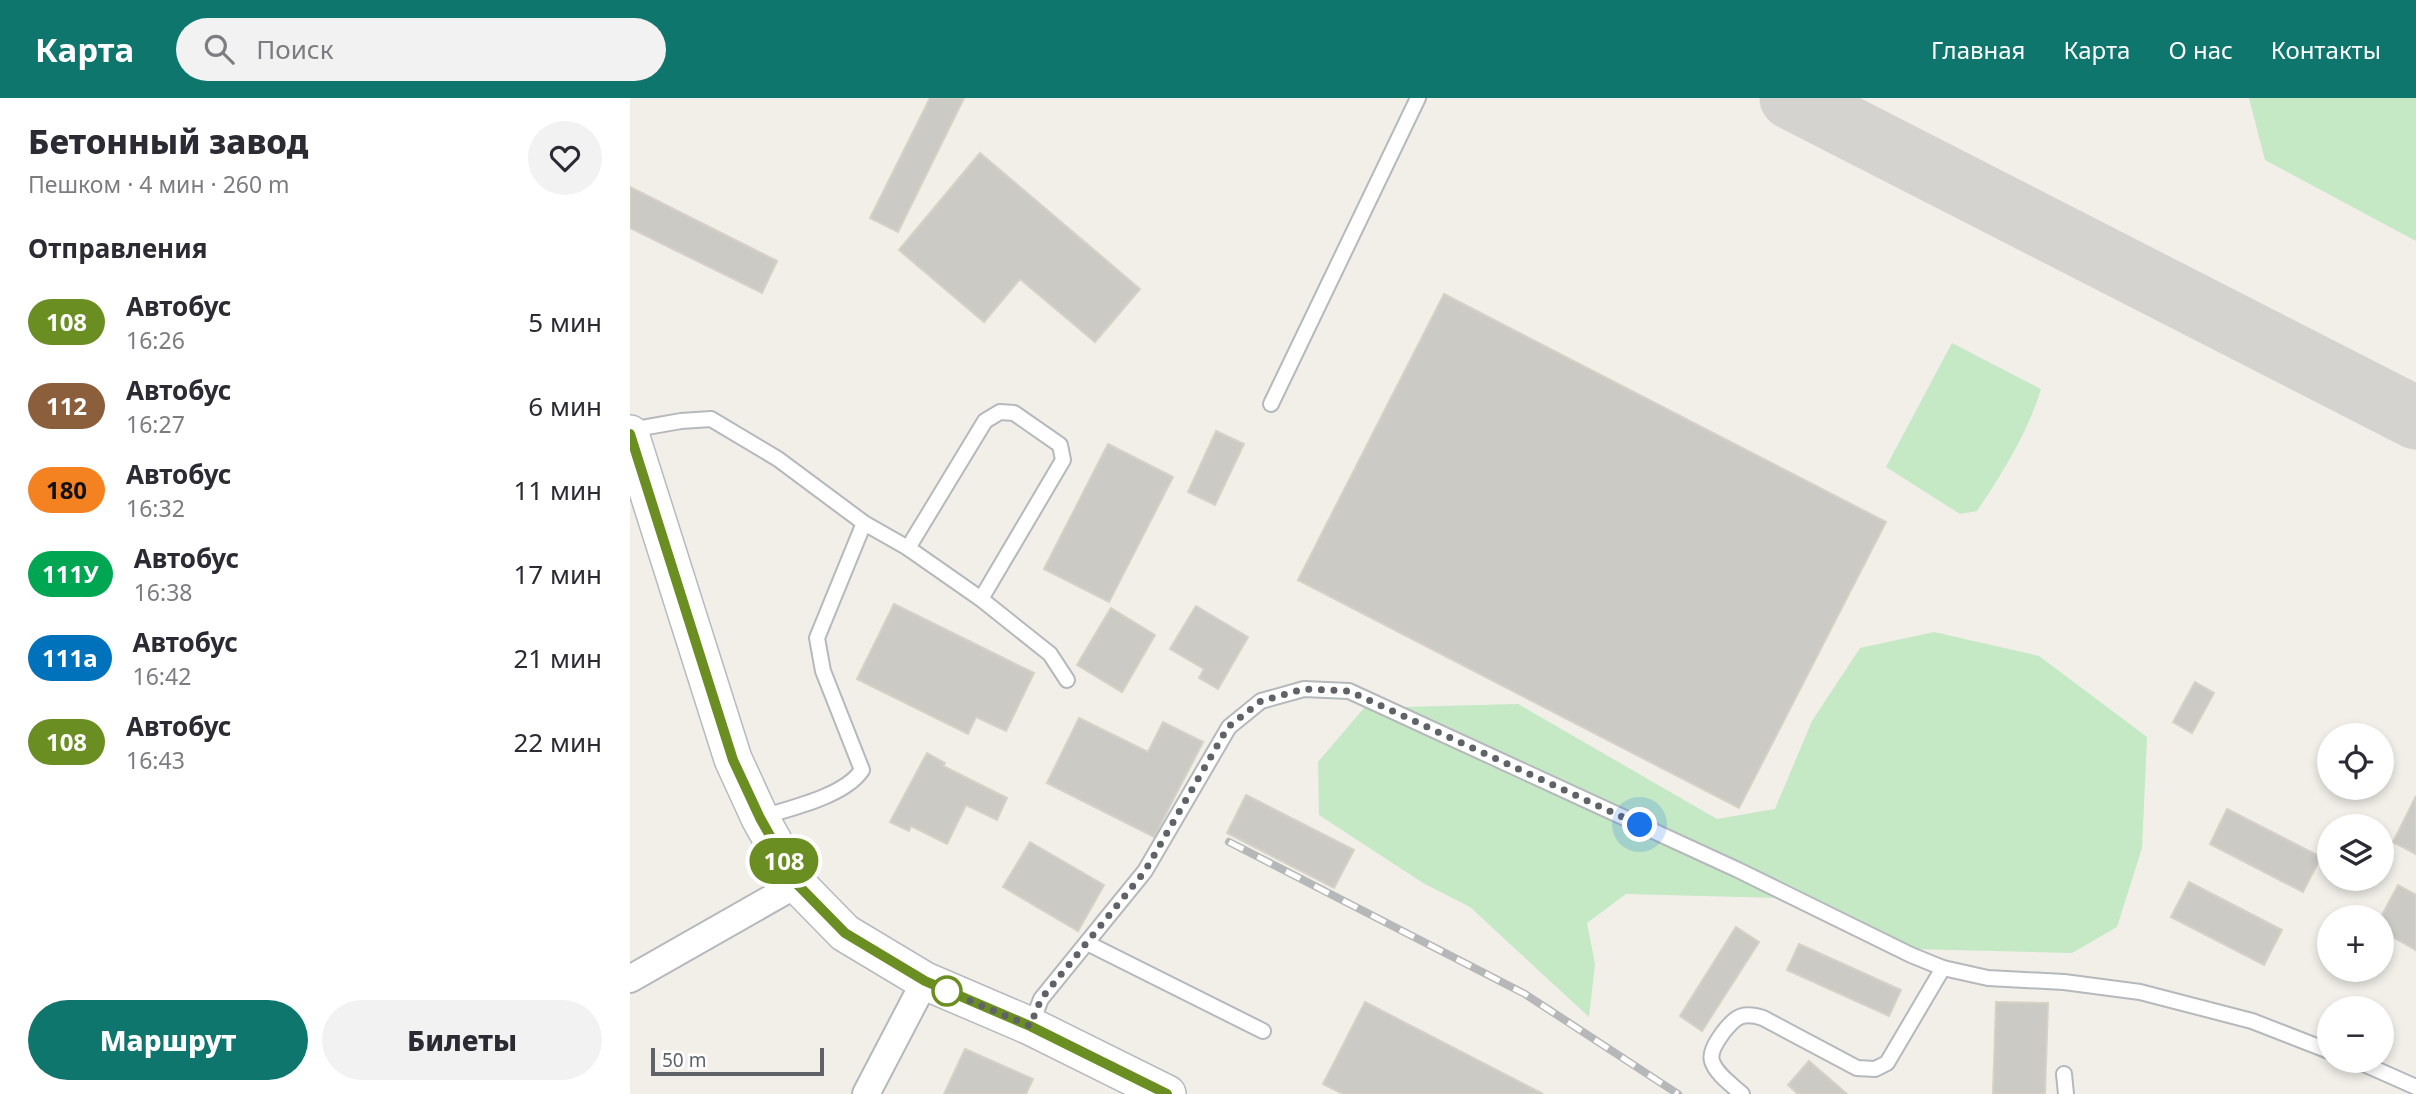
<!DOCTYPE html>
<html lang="ru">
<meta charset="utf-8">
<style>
:root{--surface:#fff;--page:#f2f2f3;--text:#2b2b33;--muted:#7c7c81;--accent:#0f766e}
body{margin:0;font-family:"Noto Sans",sans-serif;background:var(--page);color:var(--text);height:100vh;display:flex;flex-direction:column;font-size:26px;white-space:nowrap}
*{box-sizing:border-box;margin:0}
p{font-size:23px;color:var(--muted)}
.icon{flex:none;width:38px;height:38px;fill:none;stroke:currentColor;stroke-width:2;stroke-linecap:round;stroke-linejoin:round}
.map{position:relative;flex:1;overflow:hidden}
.panel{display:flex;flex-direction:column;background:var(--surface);width:630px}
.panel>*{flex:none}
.badge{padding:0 14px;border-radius:23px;font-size:24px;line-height:46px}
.fabs{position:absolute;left:1687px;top:625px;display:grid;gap:14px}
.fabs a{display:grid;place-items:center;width:77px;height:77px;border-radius:50%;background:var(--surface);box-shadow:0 4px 10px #0003;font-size:35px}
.scale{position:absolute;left:21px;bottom:18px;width:173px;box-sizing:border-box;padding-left:7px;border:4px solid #5f6368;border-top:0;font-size:19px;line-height:24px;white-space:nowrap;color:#5f6368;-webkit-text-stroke:5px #fff;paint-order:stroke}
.you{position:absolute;width:35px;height:35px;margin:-18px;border:5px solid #fff;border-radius:50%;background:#1a73e8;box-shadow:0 0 0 10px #1a73e833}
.map>.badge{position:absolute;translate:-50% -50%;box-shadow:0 0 0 4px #fff}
h2{padding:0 28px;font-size:26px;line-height:63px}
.round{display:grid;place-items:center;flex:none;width:74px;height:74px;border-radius:37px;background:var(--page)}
.summary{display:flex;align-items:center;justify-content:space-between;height:119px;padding:0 28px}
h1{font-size:33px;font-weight:800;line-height:52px}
.primary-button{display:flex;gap:14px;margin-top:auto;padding:14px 28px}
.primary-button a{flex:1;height:80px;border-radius:42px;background:var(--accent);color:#fff;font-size:28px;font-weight:800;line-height:80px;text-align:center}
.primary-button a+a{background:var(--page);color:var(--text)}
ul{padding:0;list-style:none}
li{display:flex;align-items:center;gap:21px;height:84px;padding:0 28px}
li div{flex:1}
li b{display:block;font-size:26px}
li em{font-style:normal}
li .badge{min-width:77px;font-weight:700;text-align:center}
header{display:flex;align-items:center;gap:42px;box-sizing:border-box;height:98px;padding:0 35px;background:var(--accent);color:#fff}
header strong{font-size:33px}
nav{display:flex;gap:38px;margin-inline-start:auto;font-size:24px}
.search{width:490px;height:63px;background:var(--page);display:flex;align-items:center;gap:18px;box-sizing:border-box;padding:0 24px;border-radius:38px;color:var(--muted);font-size:26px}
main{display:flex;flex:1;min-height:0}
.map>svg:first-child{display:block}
.green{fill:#c5e8c5}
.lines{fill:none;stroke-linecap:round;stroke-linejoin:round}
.taxiway{stroke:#d4d3d0;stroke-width:63}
.building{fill:#cccac5;stroke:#d6d1c6;stroke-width:2}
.service-casing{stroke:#b5b8bc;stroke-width:18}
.minor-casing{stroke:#b5b8bc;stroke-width:30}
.secondary-casing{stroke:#b6babf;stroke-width:40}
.service{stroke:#fff;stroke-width:14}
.minor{stroke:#fff;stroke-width:26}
.secondary{stroke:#fff;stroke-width:37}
.rail-casing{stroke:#b6b7b8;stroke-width:8}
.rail{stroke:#fff;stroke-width:5;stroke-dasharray:16;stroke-linecap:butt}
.line-casing{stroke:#fff;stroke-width:16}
.line{stroke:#6b8e23;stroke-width:10}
.walk{stroke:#5f6368;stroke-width:7;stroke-dasharray:0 12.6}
.stop-dot{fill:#fff;stroke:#6b8e23;stroke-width:3.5}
</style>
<header>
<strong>Карта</strong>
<div class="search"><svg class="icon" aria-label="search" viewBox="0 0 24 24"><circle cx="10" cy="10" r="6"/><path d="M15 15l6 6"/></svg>Поиск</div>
<nav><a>Главная</a><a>Карта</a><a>О нас</a><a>Контакты</a></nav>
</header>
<main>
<section class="panel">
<div class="summary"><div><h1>Бетонный завод</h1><p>Пешком · 4 мин · 260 m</p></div><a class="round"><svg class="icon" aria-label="heart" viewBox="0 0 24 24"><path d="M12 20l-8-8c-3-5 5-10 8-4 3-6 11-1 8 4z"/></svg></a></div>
<h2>Отправления</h2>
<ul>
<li><span class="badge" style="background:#6b8e23;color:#fff">108</span><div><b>Автобус</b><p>16:26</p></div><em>5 мин</em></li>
<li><span class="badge" style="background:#8b5e3c;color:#fff">112</span><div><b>Автобус</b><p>16:27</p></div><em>6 мин</em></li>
<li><span class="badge" style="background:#f58220;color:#111">180</span><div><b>Автобус</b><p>16:32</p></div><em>11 мин</em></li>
<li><span class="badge" style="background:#00a651;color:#fff">111У</span><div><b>Автобус</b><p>16:38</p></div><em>17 мин</em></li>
<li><span class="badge" style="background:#0072bc;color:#fff">111а</span><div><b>Автобус</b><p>16:42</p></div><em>21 мин</em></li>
<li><span class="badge" style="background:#6b8e23;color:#fff">108</span><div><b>Автобус</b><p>16:43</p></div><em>22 мин</em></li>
</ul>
<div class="primary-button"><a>Маршрут</a><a>Билеты</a></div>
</section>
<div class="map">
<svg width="1786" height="996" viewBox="0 0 1786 996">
<rect width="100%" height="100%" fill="#f1efe8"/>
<!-- green -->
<g class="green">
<path d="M1619 0H1786V143L1635 62Z"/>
<path d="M1322 245 1411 291C1397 336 1373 374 1347 413L1330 416 1256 369Z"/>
<path d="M1304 534 1409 558 1517 639 1512 750 1487 829 1442 855 1281 851 1150 800 996 796 957 825 965 866 959 919 840 809 793 785 689 717 688 664 734 610 888 606 1087 721 1145 711 1182 623 1230 550Z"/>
</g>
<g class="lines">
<!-- taxiway -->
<path class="taxiway" d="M1161 0 1786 320"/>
</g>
<!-- building -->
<g class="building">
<path d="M300 0H334L268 134 240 120Z"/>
<path d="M350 55 510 191 465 244 390 181 354 224 269 152Z"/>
<path d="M0 89 147 163 132 195 0 130Z"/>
<path d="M814 196 1256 424 1109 710 668 482Z"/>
<path d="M586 333 614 346 585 407 558 394Z"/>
<path d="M478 346 543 379 479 504 414 471Z"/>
<path d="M264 506 404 575 376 633 346 619 338 636 227 581Z"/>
<path d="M566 508 618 539 588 591 569 580 574 571 540 551Z"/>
<path d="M481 510 525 537 492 594 447 567Z"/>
<path d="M1565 584 1584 595 1562 635 1543 624Z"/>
<path d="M449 620 518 654 533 624 573 644 524 739 417 685Z"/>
<path d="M297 655 315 665 313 668 377 700 367 722 336 707 317 746 281 728 279 733 260 724Z"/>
<path d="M616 697 724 752 704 790 597 735Z"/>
<path d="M1786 698V756L1763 744Z"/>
<path d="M1597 711 1691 759 1673 794 1580 746Z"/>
<path d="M400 744 474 787 448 833 373 789Z"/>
<path d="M1559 784 1652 832 1634 867 1541 819Z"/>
<path d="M1768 787 1786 797V852L1752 833V817Z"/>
<path d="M1106 829 1129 844 1072 933 1050 918Z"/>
<path d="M1169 846 1271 892 1259 918 1157 872Z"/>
<path d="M735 904 913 996H713L693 986Z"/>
<path d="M1366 904 1418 905 1415 996H1363Z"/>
<path d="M335 951 403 981 396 996H314Z"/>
<path d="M1179 963 1217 996H1168L1158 987Z"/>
</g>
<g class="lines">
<defs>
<g id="service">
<path d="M641 306 788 0"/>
<path d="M0 332 51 323 81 321 148 361 234 425 278 450 351 501 420 556 437 582"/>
<path d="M278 450 355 323 370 314 384 315 430 347 433 362 351 501"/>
<path d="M132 719C161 710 215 698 232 672L193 573 187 540 234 425"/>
<path d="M457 845 633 933"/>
<path d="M401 927 411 901 515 773 599 629 631 603 674 591 719 593 1108 772 1281 857 1313 870 1358 880 1434 884 1510 894 1622 923 1699 953"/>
<path d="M1725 962 1786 989"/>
<path d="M1434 976 1436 996"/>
<path d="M1112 996C1102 987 1086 976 1082 963 1078 951 1097 928 1106 921 1114 915 1124 917 1133 920L1227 970 1245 971 1257 965 1313 870"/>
</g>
<g id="minor">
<path d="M0 881 167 786"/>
<path d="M236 996 295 883"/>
</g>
<path id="secondary" d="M0 336 103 661 130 720 167 786 215 835 295 883 400 928 537 996"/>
</defs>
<!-- service casing -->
<use href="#service" class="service-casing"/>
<!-- minor casing -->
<use href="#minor" class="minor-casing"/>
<!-- secondary casing -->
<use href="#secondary" class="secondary-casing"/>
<!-- service -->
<use href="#service" class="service"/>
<!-- minor -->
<use href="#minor" class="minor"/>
<!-- secondary -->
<use href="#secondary" class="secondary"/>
<defs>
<path id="rail" d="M599 744 895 896 1048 996"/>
</defs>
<!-- rail casing -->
<use href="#rail" class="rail-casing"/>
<!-- rail -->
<use href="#rail" class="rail"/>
</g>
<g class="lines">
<defs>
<path id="line" d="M0 336 103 662 130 720 167 786 215 835 295 883 400 928 537 996"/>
</defs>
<!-- line casing -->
<use href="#line" class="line-casing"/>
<!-- line -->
<use href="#line" class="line"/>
<!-- walk -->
<path class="walk" d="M317 893 400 928 411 901 515 773 598 629 631 603 674 591 719 593 1010 727"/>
</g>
<!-- markers -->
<circle class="stop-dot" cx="317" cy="893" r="14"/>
</svg>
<div class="fabs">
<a><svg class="icon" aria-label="locate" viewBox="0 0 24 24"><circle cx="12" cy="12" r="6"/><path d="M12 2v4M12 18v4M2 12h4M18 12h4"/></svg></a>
<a><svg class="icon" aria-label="layers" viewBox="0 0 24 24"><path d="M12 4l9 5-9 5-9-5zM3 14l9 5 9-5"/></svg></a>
<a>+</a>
<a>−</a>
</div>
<div class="scale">50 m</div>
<div class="you" style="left:1010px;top:727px"></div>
<b class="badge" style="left:154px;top:763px;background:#6b8e23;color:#fff">108</b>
</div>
</main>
